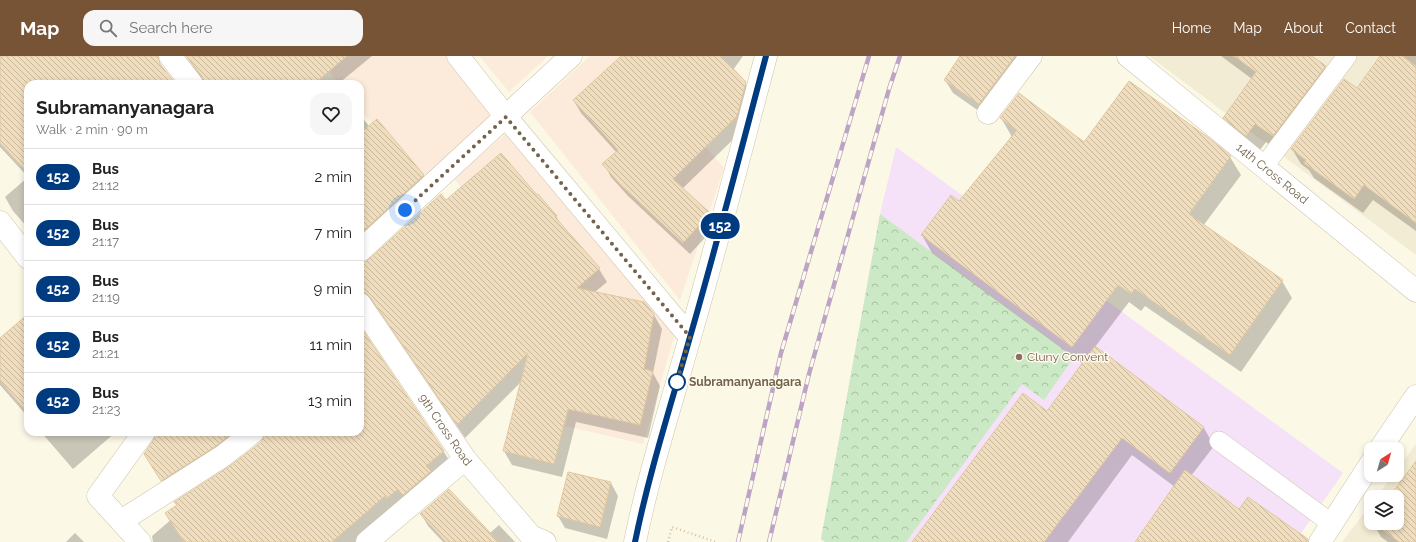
<!DOCTYPE html>
<meta charset="utf-8">
<style>
:root{--surface:#fff;--page:#f6f6f6;--text:#222;--muted:#767676;--line:#e0e0e0;--accent:#785436}
body{margin:0;font-family:Raleway,sans-serif;background:var(--page);color:var(--text);height:100vh;display:flex;flex-direction:column;font-size:15px;white-space:nowrap}
*{box-sizing:border-box;margin:0}
p{font-size:13px;color:var(--muted)}
.icon{flex:none;width:22px;height:22px;fill:none;stroke:currentColor;stroke-width:2;stroke-linecap:round;stroke-linejoin:round}
.map{position:relative;flex:1;overflow:hidden}
.side{position:absolute;left:24px;top:24px;width:340px;height:356px;display:flex;flex-direction:column;background:var(--surface);border-radius:12px;box-shadow:0 2px 6px #0003}
.side>*{flex:none}
.badge{padding:0 8px;border-radius:13px;font-size:14px;line-height:26px}
.needle{width:26px;rotate:37deg}
.tools{position:absolute;left:1364px;top:386px;display:grid;gap:8px}
.tools a{display:grid;place-items:center;width:40px;height:40px;border-radius:8px;background:var(--surface);box-shadow:0 2px 6px #0003;font-size:20px}
.you{position:absolute;width:20px;height:20px;margin:-10px;border:3px solid #fff;border-radius:50%;background:#1a73e8;box-shadow:0 0 0 6px #1a73e833}
.map>.badge{position:absolute;translate:-50% -50%;box-shadow:0 0 0 2px #fff}
.round{display:grid;place-items:center;flex:none;width:42px;height:42px;border-radius:12px;background:var(--page)}
.head{display:flex;align-items:center;justify-content:space-between;height:68px;padding:0 12px}
h1{font-size:19px;font-weight:700;line-height:30px}
ul{padding:0;list-style:none}
li{display:flex;align-items:center;gap:12px;height:56px;padding:0 12px;border-top:1px solid var(--line)}
li div{flex:1}
li b{display:block;font-size:15px}
li em{font-style:normal}
li .badge{min-width:44px;font-weight:700;text-align:center}
header{display:flex;align-items:center;gap:24px;box-sizing:border-box;height:56px;padding:0 20px;background:var(--accent);color:#fff}
header strong{font-size:19px}
nav{display:flex;gap:22px;margin-inline-start:auto;font-size:14px}
.search{width:280px;height:36px;background:var(--page);display:flex;align-items:center;gap:10px;box-sizing:border-box;padding:0 14px;border-radius:12px;color:var(--muted);font-size:15px}
.map>svg:first-child{display:block}
.residential{fill:#f3ecd4}
.commercial{fill:#fcebda}
.education{fill:#f5e2f8}
.park{fill:url(#park-crowns)}
.shadow{fill:#0003}
.building{fill:url(#building-back-hatch);stroke:#e2c89f}
.lines{fill:none;stroke-linecap:round;stroke-linejoin:round}
.service-casing{stroke:#cdc2ac;stroke-width:20}
.minor-casing{stroke:#cdc2ac;stroke-width:23}
.tertiary-casing{stroke:#cdc2ac;stroke-width:23}
.secondary-casing{stroke:#d0c3a9;stroke-width:23}
.path{stroke:#d5c1a1;stroke-width:2.5;stroke-dasharray:1 3;stroke-linecap:butt}
.service{stroke:#fff;stroke-width:19}
.minor{stroke:#fff;stroke-width:22}
.tertiary{stroke:#fff;stroke-width:22}
.secondary{stroke:#fff;stroke-width:22}
.rail-casing{stroke:#bda4c5;stroke-width:4.5}
.rail{stroke:#fefbec;stroke-width:3;stroke-dasharray:9;stroke-linecap:butt}
.line-casing{stroke:#fff;stroke-width:9}
.line{stroke:#003b80;stroke-width:6}
.walk{stroke:#74634b;stroke-width:4;stroke-dasharray:0 7.2}
.education-dot{fill:#8d6e63;stroke:#fefbec;stroke-width:1.5}
.stop-dot{fill:#fff;stroke:#003b80;stroke-width:2}
.labels{text-anchor:middle;dominant-baseline:central;stroke-width:3;stroke-linejoin:round;paint-order:stroke}
.street-label{font-size:12px;fill:#74634b;stroke:#fefbec}
.education-label{font-size:12px;fill:#785e54;stroke:#fefbec;text-anchor:start}
.stop-label{font-size:12px;font-weight:bold;fill:#74634b;stroke:#fefbec;text-anchor:start}
</style>
<header>
<strong>Map</strong>
<div class="search"><svg class="icon" aria-label="search" viewBox="0 0 24 24"><circle cx="10" cy="10" r="6"/><path d="M15 15l6 6"/></svg>Search here</div>
<nav><a>Home</a><a>Map</a><a>About</a><a>Contact</a></nav>
</header>
<div class="map">
<svg width="1416" height="486" viewBox="0 0 1416 486">
<defs>
<pattern id="park-crowns" width="20" height="18" patternUnits="userSpaceOnUse"><rect width="20" height="18" fill="#cbe9c4"/><path d="M2 6a3 3 0 1 1 6 0M12 15a3 3 0 1 1 6 0" fill="none" stroke="#a9c0a1"/></pattern>
<pattern id="building-back-hatch" width="6" height="6" patternUnits="userSpaceOnUse"><rect width="6" height="6" fill="#f0ddbe"/><path d="M-1 5l2 2M0 0l6 6M5-1l2 2" fill="none" stroke="#c7b79c"/></pattern>
</defs>
<rect width="100%" height="100%" fill="#fcf8e6"/>
<!-- residential -->
<g class="residential">
<path d="M1149 0H1416V199Z"/>
<path d="M1416 388V486H1342L1371 448V467H1397V441H1376L1393 419H1397V414Z"/>
</g>
<!-- commercial -->
<g class="commercial">
<path d="M316 0H451L501 60 420 126 360 53V28H339Z"/>
<path d="M479 0H548L509 36Z"/>
<path d="M590 0H625L724 112 680 244 530 56Z"/>
<path d="M510 74 676 274 643 388 565 370 589 278 454 123Z"/>
</g>
<!-- education -->
<path class="education" d="M896 91 1343 417 1295 486H825L821 483 880 158Z"/>
<!-- park -->
<path class="park" d="M880 158 1074 301 1044 344 1022 328 906 486H825L821 483Z"/>
<!-- shadow -->
<g class="shadow">
<path d="M0 0H136L175 28H28V172L13 155 5 141 28 121 0 91Z"/>
<path d="M186 0H372L338 28H205Z"/>
<path d="M623 0H743L733 14 745 27 753 40 744 73 682 133 709 157 716 170 690 198 628 140 611 121 604 108 617 97 581 57 574 45Z"/>
<path d="M962 0H1024L986 60 953 37 945 24Z"/>
<path d="M1221 0H1310L1325 11 1336 29 1284 98 1266 86 1257 98 1235 80 1225 62 1252 23Z"/>
<path d="M1381 0H1416V175L1373 144 1363 157 1314 122 1309 114 1301 108 1292 93 1357 34Z"/>
<path d="M360 59 369 70 423 119 432 133 360 194Z"/>
<path d="M1001 62 1085 88 1208 83 1230 101 1241 119 1203 170 1282 225 1292 242 1241 316 1145 250 1141 255 1129 246 1095 291 1204 372 1214 390 1191 420 1239 454 1301 486H1136L1175 431 1132 399 1068 486H917L1047 356 1083 308 932 197 922 179 960 146 1012 81Z"/>
<path d="M537 141 556 160 563 172 599 213 607 226 595 236 654 259 662 273 653 317 660 330 648 382 576 366 562 421 512 409 504 395 522 325 465 382 379 255 374 250 360 252V215L446 145Z"/>
<path d="M28 259V361L0 329V283Z"/>
<path d="M360 272 444 396 452 409 393 454 355 486H153L152 480 262 386 266 378 259 377 170 438 153 412 155 384 158 376H360Z"/>
<path d="M41 376H116L73 413Z"/>
<path d="M1416 406V486H1388L1381 481 1373 467H1397V441H1390Z"/>
<path d="M611 427 618 440 607 483 565 472 558 460Z"/>
<path d="M421 458 490 477 499 469 515 486H443L428 470Z"/>
<path d="M75 477 84 486H66Z"/>
</g>
<!-- building -->
<g class="building">
<path d="M0 0H158L160 8 176 28H28V117L0 87Z"/>
<path d="M186 0H347L314 28H204L202 20Z"/>
<path d="M621 0H721L746 26 737 60 673 123 710 157 683 187 620 128 602 108 618 94 573 44Z"/>
<path d="M960 0H1015L979 48 944 24Z"/>
<path d="M1234 0H1312L1326 10 1273 80 1255 68 1246 80 1223 62 1256 16Z"/>
<path d="M1380 0H1402L1416 10V167L1364 129 1354 143 1304 107 1306 104 1291 93 1344 23 1357 32Z"/>
<path d="M1129 25 1209 82 1231 100 1189 158 1283 224 1230 299 1135 233 1131 238 1118 229 1072 291 921 179 951 139 959 145 1017 74 1000 62 1019 37 1084 86Z"/>
<path d="M377 63 424 119 360 178V77Z"/>
<path d="M501 97 537 139 538 138 557 160 555 161 600 212 577 232 644 246 654 258 644 313 653 315 640 369 568 353 554 408 503 395 528 297 457 369 370 241 366 237 360 236V207L368 204 441 138 446 144Z"/>
<path d="M28 258V357L0 325V282Z"/>
<path d="M360 270 444 395 426 410 431 415 403 439 397 434 386 443 385 440 332 486H184L165 457 177 449 174 446 230 410 261 386 264 381 265 376H360Z"/>
<path d="M1095 290 1204 371 1170 417 1122 382 1044 486H912L1023 337 1047 355Z"/>
<path d="M156 376H233L216 390 161 425 144 398 154 383Z"/>
<path d="M1416 405V486H1399L1374 467H1397V441H1389Z"/>
<path d="M1185 414 1239 453 1248 441 1308 483V486H1135Z"/>
<path d="M568 416 611 426 600 471 557 460Z"/>
<path d="M449 433 499 486H446L420 458Z"/>
</g>
<g class="lines">
<defs>
<g id="service">
<path d="M1264 110 1347 0"/>
<path d="M1219 385 1331 467"/>
</g>
<g id="minor">
<path d="M170 0 192 28"/>
<path id="s1" d="M1128 0 1416 235"/>
<path d="M988 57 1031 0"/>
<path d="M0 166 28 202"/>
<path d="M360 195 571 0"/>
<path id="s2" d="M360 248 465 403 531 480 545 486"/>
<path d="M121 465 223 400 253 376"/>
<path d="M140 486 98 440 144 376"/>
<path d="M367 486 465 403"/>
</g>
<g id="tertiary">
<path d="M458 0 506 61 690 281"/>
<path d="M1380 393 1416 340"/>
<path d="M1320 486 1371 407"/>
</g>
<path id="secondary" d="M635 486C649 417 671 349 690 281 717 188 741 94 766 0"/>
</defs>
<!-- service casing -->
<use href="#service" class="service-casing"/>
<!-- minor casing -->
<use href="#minor" class="minor-casing"/>
<!-- tertiary casing -->
<use href="#tertiary" class="tertiary-casing"/>
<!-- secondary casing -->
<use href="#secondary" class="secondary-casing"/>
<!-- path -->
<path class="path" d="M668 486 672 471 716 486"/>
<!-- service -->
<use href="#service" class="service"/>
<!-- minor -->
<use href="#minor" class="minor"/>
<!-- tertiary -->
<use href="#tertiary" class="tertiary"/>
<!-- secondary -->
<use href="#secondary" class="secondary"/>
<defs>
<g id="rail">
<path d="M738 486 781 297 869 0"/>
<path d="M769 486 809 318 889 33 900 0"/>
</g>
</defs>
<!-- rail casing -->
<use href="#rail" class="rail-casing"/>
<!-- rail -->
<use href="#rail" class="rail"/>
</g>
<g class="lines">
<defs>
<path id="line" d="M635 486C649 417 671 349 690 281 717 188 741 94 766 0"/>
</defs>
<!-- line casing -->
<use href="#line" class="line-casing"/>
<!-- line -->
<use href="#line" class="line"/>
<!-- walk -->
<path class="walk" d="M405 154 506 61 690 281 677 326"/>
</g>
<!-- markers -->
<circle class="education-dot" cx="1019" cy="301" r="4"/>
<circle class="stop-dot" cx="677" cy="326" r="8"/>
<g class="labels">
<!-- street labels -->
<g class="street-label">
<text stroke="none"><textPath href="#s1" startOffset="186">14th Cross Road</textPath></text>
<text stroke="none"><textPath href="#s2" startOffset="152">9th Cross Road</textPath></text>
</g>
<!-- education labels -->
<g class="education-label">
<text x="1027" y="301">Cluny Convent</text>
</g>
<!-- stop labels -->
<g class="stop-label">
<text x="689" y="326">Subramanyanagara</text>
</g>
</g>
</svg>
<div class="tools">
<a><svg class="needle" viewBox="-14 -14 28 28"><path d="M0-13l5 13h-10z" fill="#e53935"/><path d="M0 13l5-13h-10z" fill="#767676"/></svg></a>
<a><svg class="icon" aria-label="layers" viewBox="0 0 24 24"><path d="M12 4l9 5-9 5-9-5zM3 14l9 5 9-5"/></svg></a>
</div>
<div class="you" style="left:405px;top:154px"></div>
<b class="badge" style="left:720px;top:170px;background:#003b80;color:#fff">152</b>
<section class="side">
<div class="head"><div><h1>Subramanyanagara</h1><p>Walk · 2 min · 90 m</p></div><a class="round"><svg class="icon" aria-label="heart" viewBox="0 0 24 24"><path d="M12 20l-8-8c-3-5 5-10 8-4 3-6 11-1 8 4z"/></svg></a></div>
<ul>
<li><span class="badge" style="background:#003b80;color:#fff">152</span><div><b>Bus</b><p>21:12</p></div><em>2 min</em></li>
<li><span class="badge" style="background:#003b80;color:#fff">152</span><div><b>Bus</b><p>21:17</p></div><em>7 min</em></li>
<li><span class="badge" style="background:#003b80;color:#fff">152</span><div><b>Bus</b><p>21:19</p></div><em>9 min</em></li>
<li><span class="badge" style="background:#003b80;color:#fff">152</span><div><b>Bus</b><p>21:21</p></div><em>11 min</em></li>
<li><span class="badge" style="background:#003b80;color:#fff">152</span><div><b>Bus</b><p>21:23</p></div><em>13 min</em></li>
</ul>
</section>
</div>
